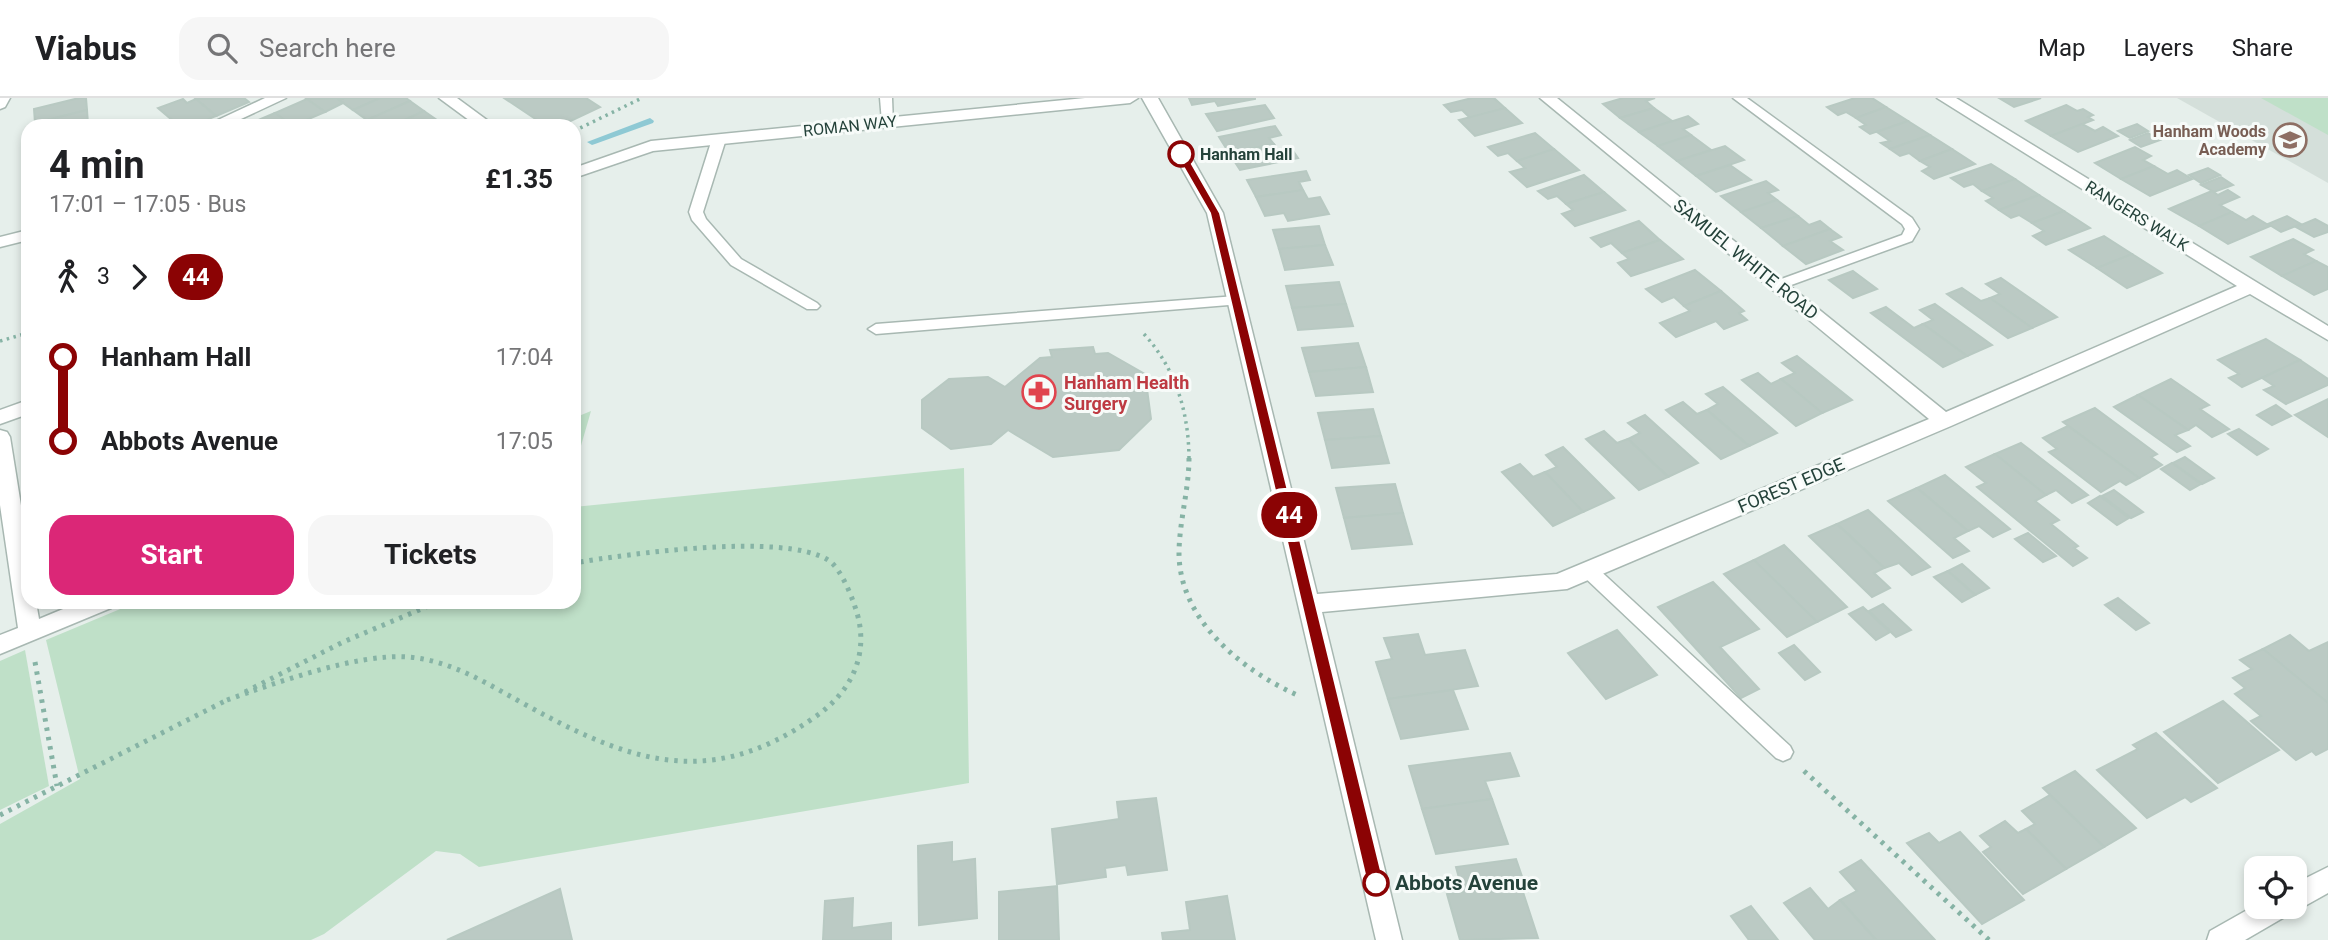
<!DOCTYPE html>
<meta charset="utf-8">
<style>
:root{--surface:#fff;--page:#f6f6f6;--text:#202124;--muted:#757577;--line:#e0e0e0;--accent:#db2777}
body{margin:0;font-family:Roboto,sans-serif;background:var(--page);color:var(--text);height:100vh;display:flex;flex-direction:column;font-size:26px;white-space:nowrap}
*{box-sizing:border-box;margin:0}
p{font-size:23px;color:var(--muted)}
.icon{flex:none;width:38px;height:38px;fill:none;stroke:currentColor;stroke-width:2;stroke-linecap:round;stroke-linejoin:round}
.map{position:relative;flex:1;overflow:hidden}
.side{position:absolute;left:21px;top:21px;width:560px;height:490px;display:flex;flex-direction:column;background:var(--surface);border-radius:21px;box-shadow:0 4px 10px #0003}
.side>*{flex:none}
.badge{padding:0 14px;border-radius:23px;font-size:24px;line-height:46px}
.controls{position:absolute;left:2244px;top:758px;display:grid;gap:14px}
.controls a{display:grid;place-items:center;width:63px;height:63px;border-radius:14px;background:var(--surface);box-shadow:0 4px 10px #0003;font-size:35px}
.map>.badge{position:absolute;translate:-50% -50%;box-shadow:0 0 0 4px #fff}
.legs{display:flex;align-items:center;gap:10px;height:77px;padding:0 28px;font-size:23px}
.legs p{margin-inline-start:auto}
.headline{display:flex;align-items:center;justify-content:space-between;height:119px;padding:0 28px}
h1{font-size:38px;font-weight:700;line-height:52px}
.cta{display:flex;gap:14px;margin-top:auto;padding:14px 28px}
.cta a{flex:1;height:80px;border-radius:21px;background:var(--accent);color:#fff;font-size:28px;font-weight:700;line-height:80px;text-align:center}
.cta a+a{background:var(--page);color:var(--text)}
ul{padding:0 28px;list-style:none}
li{display:flex;align-items:center;gap:24px;height:84px;font-size:26px}
li i{display:grid;place-items:center;width:10px;height:100%;margin:0 9px;background:currentColor}
li i::after{content:'';width:18px;height:18px;margin:-9px;border:5px solid;border-radius:50%;background:var(--surface)}
li p{margin-inline-start:auto}
li:first-child i{background:linear-gradient(#0000 50%,currentColor 0)}
li:last-child i{background:linear-gradient(currentColor 50%,#0000 0)}
header{display:flex;align-items:center;gap:42px;box-sizing:border-box;height:98px;padding:0 35px;background:var(--surface);border-bottom:2px solid var(--line)}
header strong{font-size:33px}
nav{display:flex;gap:38px;margin-inline-start:auto;font-size:24px}
.search{width:490px;height:63px;background:var(--page);display:flex;align-items:center;gap:18px;box-sizing:border-box;padding:0 24px;border-radius:21px;color:var(--muted);font-size:26px}
.map>svg:first-child{display:block}
.built{fill:#d4dfda}
.green{fill:#bfe0c8}
.lines{fill:none;stroke-linecap:round;stroke-linejoin:round}
.stream{fill:#8ec9d4;fill-rule:evenodd}
.building{fill:#bbcac4;stroke:#b8c9c2;stroke-width:2}
.service-casing{stroke:#a8b8b2;stroke-width:3}
.minor-casing{stroke:#a8b8b2;stroke-width:3}
.path-far1{stroke:#86b3a5;stroke-width:3.5;stroke-dasharray:2.5 4.5;stroke-linecap:butt}
.path{stroke:#86b3a5;stroke-width:5;stroke-dasharray:3.5 6;stroke-linecap:butt}
.service{fill:#fff;fill-rule:evenodd}
.minor{fill:#fff;fill-rule:evenodd}
.line-1{fill:#8b0304;stroke:#fff;stroke-width:2}
.stop-1-dot{fill:#fff;stroke:#8b0304;stroke-width:3.5}
.labels{text-anchor:middle;dominant-baseline:central;stroke-width:6;stroke-linejoin:round;paint-order:stroke}
.far-street-label{font-size:16px;fill:#24423a;stroke:#f7fbf9}
.far-education-label{font-size:16px;font-weight:bold;fill:#785e54;stroke:#f7fbf9;text-anchor:end}
.far-stop-label{font-size:16px;font-weight:bold;fill:#24423a;stroke:#f7fbf9;text-anchor:start}
.street-label{font-size:18px;fill:#24423a;stroke:#f7fbf9}
.health-label{font-size:18px;font-weight:bold;fill:#be3a42;stroke:#f7fbf9;text-anchor:start}
.near-stop-label{font-size:21px;font-weight:bold;fill:#24423a;stroke:#f7fbf9;text-anchor:start}
</style>
<header>
<strong>Viabus</strong>
<div class="search"><svg class="icon" aria-label="search" viewBox="0 0 24 24"><circle cx="10" cy="10" r="6"/><path d="M15 15l6 6"/></svg>Search here</div>
<nav><a>Map</a><a>Layers</a><a>Share</a></nav>
</header>
<div class="map">
<svg width="2328" height="842" viewBox="0 0 2328 842">
<rect width="100%" height="100%" fill="#e6efeb"/>
<!-- built -->
<path class="built" d="M2177 0H2328V85Z"/>
<!-- green -->
<g class="green">
<path d="M2261 0H2328V37Z"/>
<path d="M591 313 574 372V320Z"/>
<path d="M964 370 969 685 479 769 460 756 436 753 324 836 311 842H0V726L80 681 46 542 137 504H574V409Z"/>
<path d="M25 552 49 688 0 712V563Z"/>
</g>
<g class="lines">
<!-- stream -->
<path class="stream" d="M650 20 654 23 653 25 595 46 592 47 587 44Z"/>
</g>
<!-- building -->
<g class="building">
<path d="M79 0H86L87 12 35 25 34 11Z"/>
<path d="M244 0 249 4 216 18 196 1Z"/>
<path d="M344 0H380L353 12 339 2Z"/>
<path d="M344 0 339 2 343 5 325 14 307 1Z"/>
<path d="M380 0H406L410 3 367 22 353 12Z"/>
<path d="M504 0H586L600 9 560 28H546Z"/>
<path d="M1189 0H1255V1L1218 8 1215 3 1192 7Z"/>
<path d="M1472 0H1494L1505 10 1470 20 1462 12 1451 14 1444 7Z"/>
<path d="M1623 0H1655L1646 3 1654 10 1620 20 1603 6Z"/>
<path d="M1855 0H1872L1886 9 1856 20 1846 14 1838 17 1827 9Z"/>
<path d="M1999 0H2041L2014 9Z"/>
<path d="M183 1 187 5 196 1 216 18 192 28H179L158 10Z"/>
<path d="M307 1 325 14 292 28 275 15Z"/>
<path d="M410 3 424 13 392 28H374L367 22Z"/>
<path d="M1265 7 1274 20 1217 33 1206 16Z"/>
<path d="M2066 7 2077 13 2083 11 2093 17 2088 19 2093 22 2051 38 2026 23Z"/>
<path d="M1886 9 1908 23 1870 36 1860 29 1866 27 1856 20Z"/>
<path d="M1505 10 1522 25 1475 38 1459 22Z"/>
<path d="M1654 10 1672 23 1639 34 1620 20Z"/>
<path d="M87 12 88 26 35 28V25Z"/>
<path d="M424 13 437 22 424 28H392Z"/>
<path d="M275 15 293 28H244Z"/>
<path d="M1688 18 1698 26 1683 31 1691 37 1658 48 1639 34Z"/>
<path d="M1908 23 1930 37 1890 51 1881 45 1890 43 1877 34Z"/>
<path d="M2082 26 2095 33 2103 29 2118 38 2078 54 2051 38Z"/>
<path d="M2137 26 2148 33 2130 40 2118 33Z"/>
<path d="M1275 28 1281 37 1269 40 1274 46 1229 55 1219 39Z"/>
<path d="M1535 35 1554 51 1517 63 1508 55 1498 58 1488 49Z"/>
<path d="M2148 35 2160 42 2141 49 2130 42Z"/>
<path d="M1691 37 1711 52 1677 63 1658 48Z"/>
<path d="M1930 37 1952 51 1920 63 1909 55 1900 58 1890 51Z"/>
<path d="M1274 46 1278 53 1291 50 1298 60 1240 72 1229 55Z"/>
<path d="M1725 48 1744 62 1696 78 1677 63Z"/>
<path d="M2135 49 2151 58 2143 62 2154 68 2121 81 2095 65Z"/>
<path d="M1554 51 1579 72 1527 89 1510 74 1525 70 1517 63Z"/>
<path d="M1952 51 1975 66 1934 81 1922 73 1930 69 1920 63Z"/>
<path d="M1991 66 2015 81 1982 93 1973 86 1964 89 1951 80Z"/>
<path d="M1730 67 1751 82 1716 94 1696 78Z"/>
<path d="M2154 68 2168 76 2177 72 2192 81 2150 98 2121 81Z"/>
<path d="M2208 70 2220 77 2201 85 2189 77Z"/>
<path d="M1306 73 1310 82 1299 84 1303 92 1256 99 1247 82Z"/>
<path d="M1584 77 1604 94 1566 106 1557 98 1548 101 1538 93Z"/>
<path d="M2221 79 2233 87 2214 94 2201 87Z"/>
<path d="M2015 81 2039 97 1999 112 1986 103 1993 100 1982 93Z"/>
<path d="M1766 83 1778 92 1768 95 1777 102 1741 114 1721 98Z"/>
<path d="M1303 92 1308 101 1320 99 1329 116 1288 123 1284 115 1265 118 1256 99Z"/>
<path d="M2228 92 2239 99 2220 107 2232 114 2199 128 2169 111 2212 93 2218 97Z"/>
<path d="M1604 94 1625 112 1575 128 1562 116 1573 112 1566 106Z"/>
<path d="M2039 97 2064 113 2032 125 2019 117 2011 120 1999 112Z"/>
<path d="M1777 102 1798 118 1761 130 1741 114Z"/>
<path d="M2064 113 2090 130 2046 147 2033 138 2044 133 2032 125Z"/>
<path d="M2232 114 2246 122 2253 118 2270 128 2228 146 2199 128Z"/>
<path d="M1798 118 1809 127 1820 123 1830 131 1783 148 1761 130Z"/>
<path d="M2287 118 2301 126 2281 134 2268 126Z"/>
<path d="M2315 121 2328 128V134L2314 139 2296 129Z"/>
<path d="M1639 123 1660 142 1622 155 1611 145 1601 149 1591 140Z"/>
<path d="M1319 128 1325 147 1279 151 1273 132Z"/>
<path d="M1830 131 1841 139 1830 143 1843 152 1806 166 1783 148Z"/>
<path d="M2104 138 2132 156 2097 170 2069 152Z"/>
<path d="M2293 141 2313 152 2304 156 2316 163 2282 178 2251 159Z"/>
<path d="M1660 142 1683 161 1631 178 1618 165 1629 161 1622 155Z"/>
<path d="M1325 147 1333 167 1285 172 1279 151Z"/>
<path d="M2132 156 2162 175 2127 190 2097 170Z"/>
<path d="M2316 163 2328 169V191L2314 197 2282 178Z"/>
<path d="M1695 172 1721 193 1684 208 1674 199 1662 204 1646 191Z"/>
<path d="M1853 173 1877 191 1853 200 1829 182Z"/>
<path d="M2001 180 2057 219 2032 230 1990 200 2000 196 1986 186Z"/>
<path d="M1339 184 1346 206 1292 210 1286 188Z"/>
<path d="M1962 190 1981 203 1990 200 2032 230 2008 240 1947 196Z"/>
<path d="M1721 193 1744 213 1739 215 1747 222 1724 231 1716 223 1676 239 1660 225 1690 213 1684 208Z"/>
<path d="M1346 206 1353 228 1298 232 1292 210Z"/>
<path d="M1935 206 1992 247 1967 258 1923 226 1933 222 1920 212Z"/>
<path d="M1886 209 1914 230 1923 226 1967 258 1943 269 1871 215Z"/>
<path d="M2266 241 2300 262 2242 289 2229 280 2239 276 2218 262Z"/>
<path d="M1358 245 1366 269 1309 274 1302 250Z"/>
<path d="M1093 249 1095 256 1108 255 1145 276 1151 321 1119 352 1053 359 1008 332 991 346 951 351 922 330V302L949 281 988 279 1005 289 1040 260 1052 259 1050 252Z"/>
<path d="M1797 258 1852 302 1822 315 1781 281 1795 275 1782 265Z"/>
<path d="M2300 262 2328 281V287L2286 306 2264 292 2274 288 2262 280Z"/>
<path d="M1366 269 1373 294 1316 298 1309 274Z"/>
<path d="M1758 275 1771 286 1781 281 1822 315 1796 328 1742 282Z"/>
<path d="M2171 281 2209 307 2200 311 2229 331 2212 339 2196 327 2188 332 2138 297Z"/>
<path d="M1723 289 1777 335 1749 348 1707 312 1718 306 1706 296Z"/>
<path d="M2138 297 2188 332 2175 337 2190 348 2177 354 2114 309Z"/>
<path d="M2328 301V339L2295 317Z"/>
<path d="M1683 304 1697 316 1707 312 1749 348 1721 361 1666 312Z"/>
<path d="M2276 307 2291 318 2272 327 2257 317Z"/>
<path d="M2095 310 2157 356 2151 359 2162 367 2139 380 2063 324Z"/>
<path d="M1373 311 1381 338 1325 342 1318 315Z"/>
<path d="M1645 317 1698 365 1668 379 1628 341 1640 335 1628 325Z"/>
<path d="M2068 328 2139 380 2126 387 2120 383 2101 394 2049 354 2057 351 2043 340Z"/>
<path d="M2239 331 2268 351 2257 357 2228 336Z"/>
<path d="M1604 333 1617 345 1628 341 1668 379 1639 392 1586 341Z"/>
<path d="M1381 338 1389 365 1332 370 1325 342Z"/>
<path d="M2021 345 2088 397 2072 405 2056 392 2046 397 1995 356Z"/>
<path d="M1563 349 1614 400 1583 414 1545 374 1557 369 1546 357Z"/>
<path d="M1995 356 2046 397 2035 403 2059 422 2051 426 2078 448 2074 450 2087 460 2073 468 1977 389 1986 385 1966 369Z"/>
<path d="M2185 359 2214 380 2202 386 2173 365Z"/>
<path d="M2172 365 2201 386 2190 392 2161 371Z"/>
<path d="M1520 366 1533 379 1545 374 1583 414 1553 428 1502 374Z"/>
<path d="M1945 377 2010 431 1993 439 1979 428 1968 433 1917 390Z"/>
<path d="M1395 386 1403 415 1344 420 1336 390Z"/>
<path d="M1917 390 1968 433 1954 440 1969 453 1953 460 1888 403Z"/>
<path d="M2114 392 2143 414 2131 420 2102 398Z"/>
<path d="M2100 398 2129 420 2117 427 2088 405Z"/>
<path d="M1868 412 1930 469 1912 477 1899 465 1884 470 1837 426Z"/>
<path d="M1403 415 1412 446 1352 451 1344 420Z"/>
<path d="M1837 426 1884 470 1874 475 1890 490 1872 499 1809 438Z"/>
<path d="M2028 435 2056 458 2043 464 2015 441Z"/>
<path d="M1784 447 1847 509 1817 524 1754 462Z"/>
<path d="M1754 462 1817 524 1787 539 1724 476Z"/>
<path d="M1962 466 1989 490 1975 497 1948 473Z"/>
<path d="M1948 473 1975 497 1962 504 1934 479Z"/>
<path d="M1713 484 1759 531 1720 549 1759 591 1741 600 1658 509Z"/>
<path d="M2118 500 2149 525 2136 532 2105 507Z"/>
<path d="M1883 506 1911 532 1896 539 1869 513Z"/>
<path d="M1863 509 1890 534 1876 542 1849 516Z"/>
<path d="M1617 532 1657 577 1606 601 1568 555Z"/>
<path d="M1418 536 1425 557 1465 552 1478 588 1388 601 1376 564 1392 561 1384 540Z"/>
<path d="M2290 537 2309 553 2328 544V605L2263 551Z"/>
<path d="M1794 547 1820 574 1805 582 1779 555Z"/>
<path d="M2263 551 2328 605V651L2316 657 2312 653 2296 662 2251 623 2261 618 2235 596 2245 590 2233 580 2252 571 2240 562Z"/>
<path d="M1453 592 1468 631 1401 641 1388 601Z"/>
<path d="M2223 603 2279 652 2218 685 2164 634Z"/>
<path d="M2156 635 2217 690 2191 704 2185 699 2147 720 2097 672 2138 651 2133 647Z"/>
<path d="M1510 655 1519 678 1485 683 1492 701 1422 711 1409 668Z"/>
<path d="M2075 673 2136 730 2104 749 2043 690Z"/>
<path d="M2050 697 2104 749 2066 771 2026 731 2035 726 2022 713Z"/>
<path d="M1156 700 1167 772 1128 777 1126 767 1105 770 1106 779 1057 786 1052 731 1119 721 1117 704Z"/>
<path d="M1492 701 1508 746 1436 756 1422 711Z"/>
<path d="M2005 723 2018 735 2026 731 2066 771 2023 796 1983 754 1991 749 1980 738Z"/>
<path d="M1960 734 2024 802 1982 826 1907 745 1929 735 1939 745Z"/>
<path d="M952 744V764L975 761 977 820 919 827 918 748Z"/>
<path d="M1516 761 1526 790 1522 791 1538 840 1460 842 1447 796 1463 794 1456 769Z"/>
<path d="M1861 762 1935 842H1876L1840 802 1857 793 1840 774Z"/>
<path d="M1057 788 1059 842H999V794Z"/>
<path d="M1810 790 1828 811 1840 802 1876 842H1815L1784 805Z"/>
<path d="M560 791 572 842H447Z"/>
<path d="M1227 798 1235 842H1163L1162 835 1190 832 1186 804Z"/>
<path d="M853 800 852 830 891 825V842H823L825 803Z"/>
<path d="M1751 808 1778 842H1749L1731 818Z"/>
</g>
<g class="lines">
<defs>
<g id="service">
<path d="M880 0H892L893 27H883L882 24Z"/>
<path d="M1733 0H1747L1912 120 1919 131 1912 143 1783 190H1773L1771 187 1773 184 1902 137 1905 131 1902 126Z"/>
<path d="M719 37 726 41 703 114 706 121 741 161 817 205 820 208 817 211H807L731 167 692 122 689 114 712 41Z"/>
<path d="M1236 198 1241 200 1243 203 1241 206 876 236 868 231 876 226Z"/>
<path d="M1588 465 1594 467 1790 648 1793 654 1790 660 1783 663 1776 660 1582 477 1579 472 1582 467Z"/>
</g>
<g id="minor">
<path d="M0 0H10L5 9 0 11Z"/>
<path d="M265 0H286L226 28H205Z"/>
<path d="M439 0H457L495 28H477Z"/>
<path d="M1085 0H1138L1130 5 653 53 574 80V70L651 43Z"/>
<path d="M1142 0H1158L1223 115 1317 496 1557 476 1929 321 1540 0H1557L1946 314 2237 188 1937 0H1956L2328 228V242L2250 196 1951 328 1567 491 1322 514 1402 842H1376L1207 115Z"/>
<path d="M28 132V142L0 149V139Z"/>
<path d="M28 302V316L0 326V312Z"/>
<path d="M0 332 7 334 10 339 28 451V504H36L39 521 80 504H114L111 510 0 556V537L18 530 0 407Z"/>
<path d="M2328 769V795L2303 809 2291 811 2288 817 2245 842H2207L2210 833 2256 807 2294 808V786Z"/>
</g>
</defs>
<!-- service casing -->
<use href="#service" class="service-casing"/>
<!-- minor casing -->
<use href="#minor" class="minor-casing"/>
<!-- path-far1 -->
<g class="path-far1">
<path d="M574 33 642 0"/>
<path d="M1144 236C1176 271 1189 315 1189 362"/>
<path d="M0 243 28 235"/>
</g>
<!-- path -->
<g class="path">
<path d="M1189 360C1189 392 1179 424 1179 456 1180 523 1242 572 1297 597"/>
<path d="M35 564 57 688"/>
<path d="M245 594 343 544 438 504"/>
<path d="M227 602C275 585 358 555 408 559 448 562 483 583 517 602 623 661 705 696 815 619 848 596 867 563 859 523 856 508 842 470 828 462 783 434 628 456 574 465"/>
<path d="M1804 673 1989 842"/>
<path d="M0 717 227 602"/>
</g>
<!-- service -->
<use href="#service" class="service"/>
<!-- minor -->
<use href="#minor" class="minor"/>
</g>
<!-- line-1 -->
<path class="line-1" d="M1178 54H1185L1220 115 1384 785 1382 791 1376 793 1370 791 1367 785 1210 115 1176 56Z"/>
<!-- icons -->
<defs>
<symbol id="school-ring" viewBox="-11 -11 22 22"><circle r="9.5" fill="#f7fbf9" stroke="#8d6e63" stroke-width="1.5"/><path d="M0-5L7-2L0 1L-7-2ZM-4 1L0 2.5L4 1V4Q0 6-4 4Z" fill="#8d6e63"/></symbol>
<symbol id="pharmacy-ring" viewBox="-11 -11 22 22"><circle r="9.5" fill="#f7fbf9" stroke="#e0444e" stroke-width="1.5"/><path d="M-2-6h4v4h4v4h-4v4h-4v-4h-4v-4h4Z" fill="#e0444e"/></symbol>
</defs>
<g fill-rule="evenodd">
<use href="#school-ring" x="2271" y="23" width="38" height="38"/>
<use href="#pharmacy-ring" x="1020" y="275" width="38" height="38"/>
</g>
<!-- markers -->
<g class="stop-1-dot">
<circle cx="1181" cy="56" r="12"/>
<circle cx="1376" cy="785" r="12"/>
</g>
<g class="labels">
<!-- far-street labels -->
<g class="far-street-label">
<text transform="translate(850 28) rotate(-6)">ROMAN WAY</text>
<text transform="translate(2137 118) rotate(32)">RANGERS WALK</text>
</g>
<!-- far-education labels -->
<g class="far-education-label">
<text x="2266" y="33">Hanham Woods<tspan x="2266" dy="18">Academy</tspan></text>
</g>
<!-- far-stop labels -->
<g class="far-stop-label">
<text x="1200" y="56">Hanham Hall</text>
</g>
<!-- street labels -->
<g class="street-label">
<text transform="translate(1746 161) rotate(39)">SAMUEL WHITE ROAD</text>
<text transform="translate(1791 387) rotate(-23)">FOREST EDGE</text>
</g>
<!-- health labels -->
<g class="health-label">
<text x="1064" y="284">Hanham Health<tspan x="1064" dy="21">Surgery</tspan></text>
</g>
<!-- near-stop labels -->
<g class="near-stop-label">
<text x="1395" y="785">Abbots Avenue</text>
</g>
</g>
</svg>
<div class="controls">
<a><svg class="icon" aria-label="locate" viewBox="0 0 24 24"><circle cx="12" cy="12" r="6"/><path d="M12 2v4M12 18v4M2 12h4M18 12h4"/></svg></a>
</div>
<b class="badge" style="left:1289px;top:417px;background:#8b0304;color:#fff">44</b>
<section class="side">
<div class="headline"><div><h1>4 min</h1><p>17:01 – 17:05 · Bus</p></div><b>£1.35</b></div>
<div class="legs"><svg class="icon" aria-label="walk" viewBox="0 0 24 24"><circle cx="13" cy="4" r="2"/><path d="M13 8l-2 6 4 7M11 14l-3 7M7 12l3-4h3l4 4"/></svg>3<svg class="icon" aria-label="forward" viewBox="0 0 24 24"><path d="M9 5l7 7-7 7"/></svg><b class="badge" style="background:#8b0304;color:#fff">44</b></div>
<ul>
<li><i style="color:#8b0304"></i><b>Hanham Hall</b><p>17:04</p></li>
<li><i style="color:#8b0304"></i><b>Abbots Avenue</b><p>17:05</p></li>
</ul>
<div class="cta"><a>Start</a><a>Tickets</a></div>
</section>
</div>
